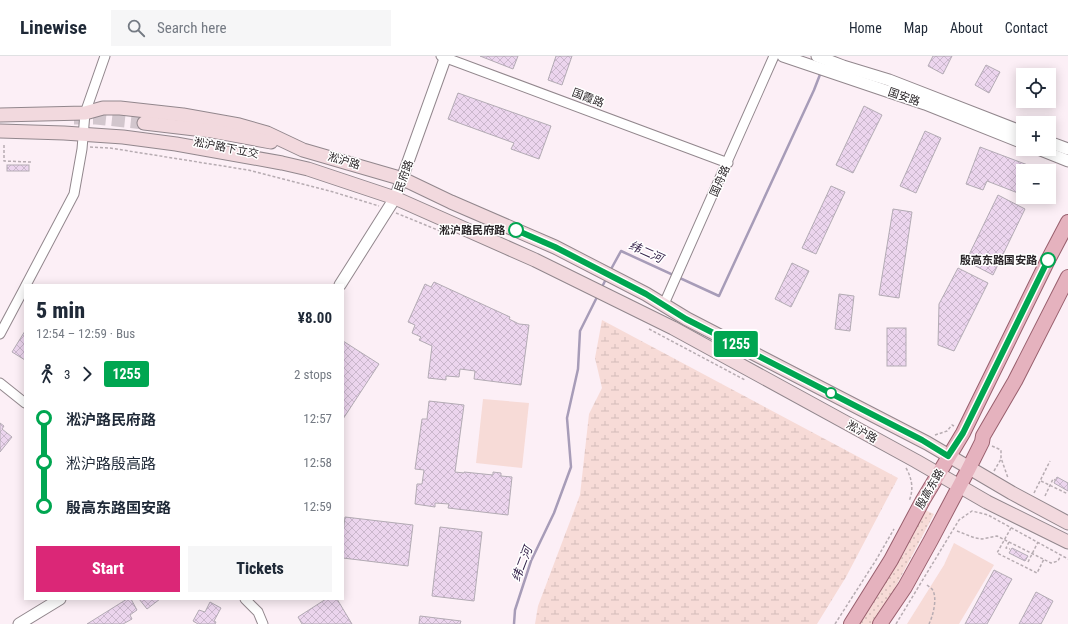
<!DOCTYPE html>
<meta charset="utf-8">
<style>
:root{--surface:#fff;--page:#f6f6f7;--text:#1f2937;--muted:#747a83;--line:#e0e1e3;--accent:#db2777}
body{margin:0;font-family:"Roboto Condensed","Noto Sans SC",sans-serif;background:var(--page);color:var(--text);height:100vh;display:flex;flex-direction:column;font-size:15px;white-space:nowrap}
*{box-sizing:border-box;margin:0}
p{font-size:13px;color:var(--muted)}
.icon{flex:none;width:22px;height:22px;fill:none;stroke:currentColor;stroke-width:2;stroke-linecap:round;stroke-linejoin:round}
.map{position:relative;flex:1;overflow:hidden}
.sheet{position:absolute;left:24px;top:228px;width:320px;height:316px;display:flex;flex-direction:column;background:var(--surface);border-radius:0px;box-shadow:0 2px 10px #0003}
.sheet>*{flex:none}
.badge{padding:0 8px;border-radius:3px;font-size:14px;line-height:26px}
.fabs{position:absolute;left:1016px;top:12px;display:grid;gap:8px}
.fabs a{display:grid;place-items:center;width:40px;height:40px;border-radius:0px;background:var(--surface);box-shadow:0 2px 10px #0003;font-size:20px}
.map>.badge{position:absolute;translate:-50% -50%;box-shadow:0 0 0 2px #fff}
.legs{display:flex;align-items:center;gap:6px;height:44px;padding:0 12px;font-size:13px}
.legs p{margin-inline-start:auto}
.summary{display:flex;align-items:center;justify-content:space-between;height:68px;padding:0 12px}
h1{font-size:22px;font-weight:800;line-height:30px}
.button{display:flex;gap:8px;margin-top:auto;padding:8px 12px}
.button a{flex:1;height:46px;border-radius:0px;background:var(--accent);color:#fff;font-size:16px;font-weight:800;line-height:46px;text-align:center}
.button a+a{background:var(--page);color:var(--text)}
ul{padding:0 12px;list-style:none}
li{display:flex;align-items:center;gap:14px;height:44px;font-size:15px}
li i{display:grid;place-items:center;width:6px;height:100%;margin:0 5px;background:currentColor}
li i::after{content:'';width:10px;height:10px;margin:-5px;border:3px solid;border-radius:50%;background:var(--surface)}
li p{margin-inline-start:auto}
li:first-child i{background:linear-gradient(#0000 50%,currentColor 0)}
li:last-child i{background:linear-gradient(currentColor 50%,#0000 0)}
header{display:flex;align-items:center;gap:24px;box-sizing:border-box;height:56px;padding:0 20px;background:var(--surface);border-bottom:1px solid var(--line)}
header strong{font-size:19px}
nav{display:flex;gap:22px;margin-inline-start:auto;font-size:14px}
.search{width:280px;height:36px;background:var(--page);display:flex;align-items:center;gap:10px;box-sizing:border-box;padding:0 14px;border-radius:0px;color:var(--muted);font-size:15px}
.map>svg:first-child{display:block}
.grass{fill:url(#grass-dots)}
.wetland{fill:url(#wetland-marsh)}
.park{fill:#f7dbd7}
.lines{fill:none;stroke-linecap:round;stroke-linejoin:round}
.stream{stroke:#a79cb8;stroke-width:2.5}
.building{fill:url(#building-cross-hatch);stroke:#b3abb4}
.secondary-tunnel{stroke:#d2c6cd;stroke-width:13;stroke-dasharray:13 6;stroke-linecap:butt}
.minor-casing{stroke:#92878d;stroke-width:11}
.tertiary-casing{stroke:#92878d;stroke-width:13}
.secondary-casing{stroke:#92878d;stroke-width:15}
.primary-casing{stroke:#985f6d;stroke-width:16}
.path{stroke:#b7acb2;stroke-width:1.5;stroke-dasharray:3 2;stroke-linecap:butt}
.minor{stroke:#fff;stroke-width:9}
.tertiary{stroke:#fff;stroke-width:11}
.secondary{stroke:#f2d9de;stroke-width:13}
.primary{stroke:#e5b2be;stroke-width:14}
.line-1-casing{stroke:#fff;stroke-width:9}
.line-1{stroke:#00a651;stroke-width:6}
.stop-1-dot{fill:#fff;stroke:#00a651;stroke-width:2}
.labels{text-anchor:middle;dominant-baseline:central;stroke-width:3;stroke-linejoin:round;paint-order:stroke}
.street-label{font-size:11px;fill:#292427;stroke:#fff}
.stop-label{font-size:11px;font-weight:bold;fill:#292427;stroke:#fff;text-anchor:end}
.water-label{font-size:12px;font-style:italic;fill:#36244c;stroke:#fff}
</style>
<header>
<strong>Linewise</strong>
<div class="search"><svg class="icon" aria-label="search" viewBox="0 0 24 24"><circle cx="10" cy="10" r="6"/><path d="M15 15l6 6"/></svg>Search here</div>
<nav><a>Home</a><a>Map</a><a>About</a><a>Contact</a></nav>
</header>
<div class="map">
<svg width="1068" height="568" viewBox="0 0 1068 568">
<defs>
<pattern id="grass-dots" width="8" height="8" patternUnits="userSpaceOnUse"><rect width="8" height="8" fill="#f7dbd7"/><path d="M2 2h.1M6 6h.1" fill="none" stroke="#d4bcb9" stroke-width="1.8" stroke-linecap="round"/></pattern>
<pattern id="wetland-marsh" width="20" height="14" patternUnits="userSpaceOnUse"><rect width="20" height="14" fill="#f7dbd7"/><path d="M1 5h8M5 5V1M11 12h8M15 12V8" fill="none" stroke="#d4bcb9"/></pattern>
<pattern id="building-cross-hatch" width="8" height="8" patternUnits="userSpaceOnUse"><rect width="8" height="8" fill="#ecd5ee"/><path d="M0 0l8 8M0 8l8-8" fill="none" stroke="#cab7cc"/></pattern>
</defs>
<rect width="100%" height="100%" fill="#fceff6"/>
<!-- grass -->
<path class="grass" d="M925 454 934 458 888 545 872 568H858L904 497Z"/>
<!-- wetland -->
<path class="wetland" d="M602 264 898 422 846 521 817 568H535L538 550 580 439 589 358 602 332 595 302Z"/>
<!-- park -->
<g class="park">
<path d="M483 343 529 347 522 412 476 407Z"/>
<path d="M954 487 994 509 959 568H907L944 509Z"/>
</g>
<g class="lines">
<!-- stream -->
<g class="stream">
<path d="M610 215 621 195 719 240 814 34 821 16"/>
<path d="M601 233 607 221"/>
<path d="M514 568 515 554 531 505 554 457 571 411 567 362 578 313 580 275 598 239"/>
</g>
</g>
<!-- building -->
<g class="building">
<path d="M480 0H518L513 13Z"/>
<path d="M556 0H572L562 29 548 24Z"/>
<path d="M933 0H952L943 18 928 10Z"/>
<path d="M986 9 1000 16 989 37 975 29Z"/>
<path d="M458 37 551 70 539 103 511 93 514 87 448 63Z"/>
<path d="M864 50 882 59 853 117 836 109Z"/>
<path d="M925 75 941 82 916 137 900 130Z"/>
<path d="M980 91 1041 114V115H1023V139L987 125 983 134 966 128Z"/>
<rect x="7" y="109" width="22" height="6"/>
<path d="M831 130 845 136 816 198 802 192Z"/>
<path d="M998 139 1025 153 993 219 966 205Z"/>
<path d="M893 153 912 156 899 242 879 239Z"/>
<path d="M792 207 809 215 791 251 775 243Z"/>
<path d="M958 212 988 227 954 295 938 289 939 248Z"/>
<path d="M434 226 510 261 509 263 519 268 529 269 521 329 474 323 475 315 460 313 459 321 446 320V324L428 322 432 290 419 284 421 281 412 277 415 269 408 266 425 228 431 231Z"/>
<path d="M839 238 854 240 850 275 835 273Z"/>
<rect x="887" y="272" width="19" height="38"/>
<path d="M25 275V304L12 296Z"/>
<path d="M343 285 379 308 343 363Z"/>
<path d="M429 345 464 349 455 416 464 417V416L493 419V416L501 417V420L512 421 508 459 448 452 449 448 435 447V451L415 448 417 428H422L424 414 415 413 422 363H427Z"/>
<path d="M0 367 4 370 2 373 12 381 0 396Z"/>
<path d="M1057 421 1068 427V435L1054 427Z"/>
<path d="M345 461 413 469 408 510 343 502V477Z"/>
<path d="M440 471 482 476 474 545 432 540Z"/>
<path d="M1012 492 1028 500 1025 505 1009 497Z"/>
<path d="M994 514 1012 523 987 568H965Z"/>
<path d="M1036 536 1053 545 1041 568H1019Z"/>
<path d="M127 543H131L137 554 130 559 132 563 123 568H87Z"/>
<path d="M139 543H160L147 553Z"/>
<path d="M326 543H337L352 568H302L298 561Z"/>
<path d="M210 546 221 552 214 565 216 566 215 568H198L193 565 199 554 205 556Z"/>
<path d="M420 560 461 565 460 568H419Z"/>
</g>
<g class="lines">
<!-- secondary-tunnel -->
<path class="secondary-tunnel" d="M74 62H96L144 67"/>
<defs>
<g id="minor">
<path d="M441 0 728 107"/>
<path d="M26 229 74 138 82 93 85 57 105 0"/>
<path d="M664 248 774 0"/>
<path d="M0 278 25 231"/>
<path d="M0 327 25 347"/>
<path d="M245 543 258 556 263 568"/>
</g>
<g id="tertiary">
<path d="M783 0 925 48 1023 87"/>
<path d="M817 0 843 10 889 24 1023 76"/>
<path d="M1049 86 1068 93"/>
<path d="M1038 93 1068 105"/>
<path d="M340 229 395 142 446 0"/>
<path d="M19 568 60 543"/>
</g>
<g id="secondary">
<path d="M0 59 85 57 103 52H120L183 59 239 69 267 77 303 94 403 123 451 146 555 191 646 238 687 263 927 387 1012 437 1068 467"/>
<path d="M144 67 212 75 271 86"/>
<path d="M0 75 64 77 123 81 176 88 282 107 308 113 395 142 535 204 673 272 916 405 987 446 1068 486"/>
</g>
<g id="primary">
<path d="M851 568 891 504 923 444 963 377 1048 204 1068 166"/>
<path d="M880 568 905 531 931 484 969 412 982 386 983 380 1015 325 1068 221"/>
</g>
</defs>
<!-- minor casing -->
<use href="#minor" class="minor-casing"/>
<!-- tertiary casing -->
<use href="#tertiary" class="tertiary-casing"/>
<!-- secondary casing -->
<use href="#secondary" class="secondary-casing"/>
<!-- primary casing -->
<use href="#primary" class="primary-casing"/>
<!-- path -->
<g class="path">
<path d="M4 89V105L31 106"/>
<path d="M90 91 110 92 248 114 330 135 379 150"/>
<path d="M396 157 450 179"/>
<path d="M649 273 745 324"/>
<path d="M935 379 947 375 952 369 954 370"/>
<path d="M992 390 1001 394V402L1008 422"/>
<path d="M906 412C912 422 914 434 909 445"/>
<path d="M994 415 1001 403"/>
<path d="M1041 425 1068 438"/>
<path d="M1034 437 1050 405"/>
<path d="M1045 440 1053 423 1055 424"/>
<path d="M1011 472 997 497 1037 517 1044 503"/>
<path d="M957 475 975 482 982 483 997 480 1051 507 1058 505 1060 501"/>
<path d="M1009 486 1006 492 1010 493"/>
<path d="M1028 506 1038 486"/>
<path d="M927 529C928 530 930 531 932 533 938 541 933 560 929 568"/>
<path d="M835 568 876 504 894 473"/>
<path d="M896 568 959 464 972 455 988 459 1068 503"/>
</g>
<!-- minor -->
<use href="#minor" class="minor"/>
<!-- tertiary -->
<use href="#tertiary" class="tertiary"/>
<!-- secondary -->
<use href="#secondary" class="secondary"/>
<!-- primary -->
<use href="#primary" class="primary"/>
</g>
<g class="lines">
<defs>
<path id="line-1" d="M516 174 555 191 646 238 686 263 922 384 948 400 963 377 1048 204"/>
</defs>
<!-- line-1 casing -->
<use href="#line-1" class="line-1-casing"/>
<!-- line-1 -->
<use href="#line-1" class="line-1"/>
</g>
<!-- markers -->
<g class="stop-1-dot">
<circle cx="516" cy="174" r="7"/>
<circle cx="1048" cy="204" r="7"/>
<circle cx="831" cy="337" r="5"/>
</g>
<g class="labels">
<!-- street labels -->
<g class="street-label">
<text transform="translate(904 41) rotate(19)">国安路</text>
<text transform="translate(588 42) rotate(21)">国霞路</text>
<text transform="translate(226 92) rotate(11)">淞沪路下立交</text>
<text transform="translate(344 105) rotate(16)">淞沪路</text>
<text transform="translate(404 120) rotate(-70)">民府路</text>
<text transform="translate(720 125) rotate(-66)">国舟路</text>
<text transform="translate(862 376) rotate(29)">淞沪路</text>
<text transform="translate(930 433) rotate(-60)">殷高东路</text>
</g>
<!-- stop labels -->
<g class="stop-label">
<text x="505" y="174">淞沪路民府路</text>
<text x="1037" y="204">殷高东路国安路</text>
</g>
<!-- water labels -->
<g class="water-label">
<text transform="translate(646 196) rotate(24)">纬二河</text>
<text transform="translate(522 508) rotate(-69)">纬二河</text>
</g>
</g>
</svg>
<div class="fabs">
<a><svg class="icon" aria-label="locate" viewBox="0 0 24 24"><circle cx="12" cy="12" r="6"/><path d="M12 2v4M12 18v4M2 12h4M18 12h4"/></svg></a>
<a>+</a>
<a>−</a>
</div>
<b class="badge" style="left:736px;top:288px;background:#00a651;color:#fff">1255</b>
<section class="sheet">
<div class="summary"><div><h1>5 min</h1><p>12:54 – 12:59 · Bus</p></div><b>¥8.00</b></div>
<div class="legs"><svg class="icon" aria-label="walk" viewBox="0 0 24 24"><circle cx="13" cy="4" r="2"/><path d="M13 8l-2 6 4 7M11 14l-3 7M7 12l3-4h3l4 4"/></svg>3<svg class="icon" aria-label="forward" viewBox="0 0 24 24"><path d="M9 5l7 7-7 7"/></svg><b class="badge" style="background:#00a651;color:#fff">1255</b><p>2 stops</p></div>
<ul>
<li><i style="color:#00a651"></i><b>淞沪路民府路</b><p>12:57</p></li>
<li><i style="color:#00a651"></i><span>淞沪路殷高路</span><p>12:58</p></li>
<li><i style="color:#00a651"></i><b>殷高东路国安路</b><p>12:59</p></li>
</ul>
<div class="button"><a>Start</a><a>Tickets</a></div>
</section>
</div>
